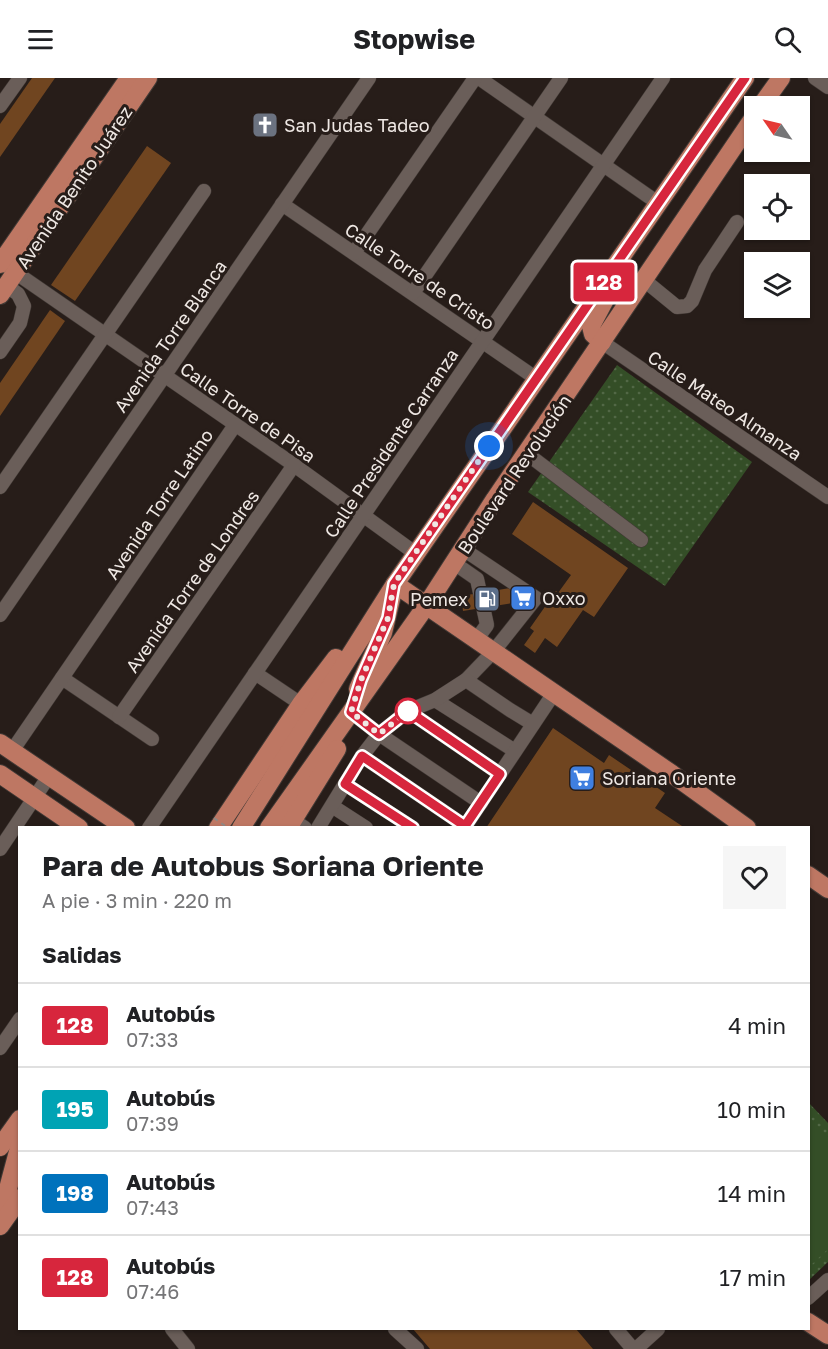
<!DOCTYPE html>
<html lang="es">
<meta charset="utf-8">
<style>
:root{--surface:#fff;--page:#f6f6f6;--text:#202124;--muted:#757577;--line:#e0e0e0}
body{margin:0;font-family:"Golos Text",sans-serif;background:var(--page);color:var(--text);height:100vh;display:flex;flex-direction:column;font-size:22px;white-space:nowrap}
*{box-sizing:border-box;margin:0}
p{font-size:20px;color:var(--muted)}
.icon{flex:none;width:33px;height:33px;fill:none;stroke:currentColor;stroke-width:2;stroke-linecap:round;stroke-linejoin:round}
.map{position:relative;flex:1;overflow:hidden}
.side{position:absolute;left:18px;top:748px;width:792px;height:504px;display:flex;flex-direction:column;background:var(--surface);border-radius:0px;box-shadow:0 2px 4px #0004}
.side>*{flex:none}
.badge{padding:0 12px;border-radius:4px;font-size:21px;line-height:39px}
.needle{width:39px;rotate:304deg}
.buttons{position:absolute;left:744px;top:18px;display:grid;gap:12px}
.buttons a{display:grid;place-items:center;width:66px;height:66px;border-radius:0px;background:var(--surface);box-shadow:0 2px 4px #0004;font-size:30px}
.you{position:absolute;width:30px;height:30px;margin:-15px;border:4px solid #fff;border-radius:50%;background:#1a73e8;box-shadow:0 0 0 9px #1a73e833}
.map>.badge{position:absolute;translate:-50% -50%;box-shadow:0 0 0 3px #fff}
h2{padding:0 24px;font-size:22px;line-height:54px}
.round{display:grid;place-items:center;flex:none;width:63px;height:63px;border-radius:0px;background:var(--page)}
.summary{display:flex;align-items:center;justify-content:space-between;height:102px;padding:0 24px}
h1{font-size:28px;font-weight:700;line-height:45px}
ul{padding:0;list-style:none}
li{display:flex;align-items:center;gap:18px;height:84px;padding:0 24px;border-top:2px solid var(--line)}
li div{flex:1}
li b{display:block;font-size:22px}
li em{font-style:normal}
li .badge{min-width:66px;font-weight:700;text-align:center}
header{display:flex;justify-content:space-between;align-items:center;height:78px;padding:0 24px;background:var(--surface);font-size:27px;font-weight:700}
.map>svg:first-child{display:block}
.park{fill:url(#park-dots)}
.garden{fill:#344e27}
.building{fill:#704520}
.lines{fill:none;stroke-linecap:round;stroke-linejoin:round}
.minor-casing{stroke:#413935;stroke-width:15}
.major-casing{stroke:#413935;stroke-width:20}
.minor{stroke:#6a5e59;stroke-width:14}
.major{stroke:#be7763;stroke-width:18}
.path-bridge{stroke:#908884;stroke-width:2;stroke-dasharray:4.5 4.5;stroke-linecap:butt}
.line-casing{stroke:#fff;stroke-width:14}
.line{stroke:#d7263d;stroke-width:9}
.walk{stroke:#efe8e4;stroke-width:6;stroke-dasharray:0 10.8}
.stop-dot{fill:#fff;stroke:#d7263d;stroke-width:3}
.labels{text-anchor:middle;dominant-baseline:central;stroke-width:6;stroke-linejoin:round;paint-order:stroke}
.poi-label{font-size:18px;fill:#efe8e4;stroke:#271d19;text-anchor:start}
.street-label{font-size:18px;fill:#efe8e4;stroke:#271d19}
</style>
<header><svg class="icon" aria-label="menu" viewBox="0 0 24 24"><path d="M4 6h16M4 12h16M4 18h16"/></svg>Stopwise<svg class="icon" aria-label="search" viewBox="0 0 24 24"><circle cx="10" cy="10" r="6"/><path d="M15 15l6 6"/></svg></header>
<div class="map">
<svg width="828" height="1271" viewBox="0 0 828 1271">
<defs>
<pattern id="park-dots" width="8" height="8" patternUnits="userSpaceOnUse" patternTransform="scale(1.5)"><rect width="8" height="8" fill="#344e27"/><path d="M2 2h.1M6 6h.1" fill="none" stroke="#526846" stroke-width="1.8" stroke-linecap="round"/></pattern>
</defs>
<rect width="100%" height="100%" fill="#271d19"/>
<!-- park -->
<g class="park">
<path d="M617 287 752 384 665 508 528 414Z"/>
<path d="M808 1024 828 1045V1184L809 1202Z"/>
</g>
<!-- garden -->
<path class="garden" d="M808 1038 828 1059V1171L809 1189Z"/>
<!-- building -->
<g class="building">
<path d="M32 0H55L0 79V46Z"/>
<path d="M147 68 171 85 75 223 51 207Z"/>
<path d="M50 232 65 243 0 338V305Z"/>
<path d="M533 424 628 490 594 539 583 532 557 569 545 560 535 575 524 567 534 553 530 550 556 513 558 515 571 497 512 456Z"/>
<path d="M510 510 513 525 463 533 461 518Z"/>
<path d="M553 650 604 685 609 677 665 715 655 730 685 750H486Z"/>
<path d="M413 1251H576L593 1271H430Z"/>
</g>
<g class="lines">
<defs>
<g id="minor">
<path d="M479 0 658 125"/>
<path d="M815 0 828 9"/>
<path d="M0 28 20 0"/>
<path d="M282 126 537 301"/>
<path d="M354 175 475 0"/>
<path d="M9 190 294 387 415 475"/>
<path d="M644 202 677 229 687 228 692 223 705 192 737 144"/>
<path d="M413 215 561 0"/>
<path d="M602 264 828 419"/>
<path d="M0 274 20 245 24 228 18 216 7 208"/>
<path d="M526 375 641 462"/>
<path d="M0 409 204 113"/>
<path d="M463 471 536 520 493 574 466 602"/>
<path d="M454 485 477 501 487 547 476 562"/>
<path d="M0 537 369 0"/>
<path d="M255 595 301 626"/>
<path d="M62 600 152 661"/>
<path d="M435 622 515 673"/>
<path d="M408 633 500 696"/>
<path d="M351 634 379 656 481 725"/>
<path d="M119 639 294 387"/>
<path d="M12 673 235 347"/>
<path d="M362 678 465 748"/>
<path d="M345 706 413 750"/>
<path d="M332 728 366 750"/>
<path d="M293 742 305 750"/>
<path d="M149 750 663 0"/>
<path d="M318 750 362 678 379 656 408 633 435 622 466 602 510 632 533 646"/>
<path d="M464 750 554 615"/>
<path d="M0 771 49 698"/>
<path d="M0 970 20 941"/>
<path d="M808 1220 828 1202"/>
<path d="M172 1251 188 1271"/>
<path d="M395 1251 417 1271"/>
<path d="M616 1251 633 1271"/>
<path d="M636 1271 658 1251"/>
</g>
<g id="major">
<path d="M761 28 781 0"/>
<path d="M0 186 129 0"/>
<path d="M0 217 148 0"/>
<path d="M602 264 593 256 591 248 608 216"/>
<path d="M395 506 672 696 747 750"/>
<path d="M358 611 383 555 392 517"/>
<path d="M0 665 126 750"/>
<path d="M0 696 79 750"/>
<path d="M218 750 301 626 336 580"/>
<path d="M241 750 395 506 745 0"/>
<path d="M269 750 426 528 495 421 754 39"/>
<path d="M288 750 337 671"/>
<path d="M808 797 828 811"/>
<path d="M0 1069 20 1041"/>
<path d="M0 1134 5 1122 20 1066"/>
<path d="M0 1148 20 1120"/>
<path d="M808 1244 828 1257"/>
</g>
</defs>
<!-- minor casing -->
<use href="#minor" class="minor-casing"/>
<!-- major casing -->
<use href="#major" class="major-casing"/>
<!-- minor -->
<use href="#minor" class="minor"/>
<!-- major -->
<use href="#major" class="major"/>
<!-- path-bridge -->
<path class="path-bridge" d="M214 740 228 750"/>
</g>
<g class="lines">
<defs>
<path id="line" d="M413 750 345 706 362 678 465 748 500 696 408 633 379 656 351 634 361 602 388 540 394 506 745 0"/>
</defs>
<!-- line casing -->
<use href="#line" class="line-casing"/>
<!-- line -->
<use href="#line" class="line"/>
<!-- walk -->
<path class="walk" d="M408 633 379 656 351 634 361 602 388 540 394 506 489 368"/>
</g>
<!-- icons -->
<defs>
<symbol id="church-square" viewBox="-11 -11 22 22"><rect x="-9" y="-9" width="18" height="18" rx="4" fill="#6b7280" stroke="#271d19"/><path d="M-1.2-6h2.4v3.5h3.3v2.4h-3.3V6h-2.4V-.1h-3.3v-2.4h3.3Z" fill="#fff"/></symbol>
<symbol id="supermarket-square" viewBox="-11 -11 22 22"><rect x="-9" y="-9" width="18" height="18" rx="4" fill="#3f7fe0" stroke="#271d19"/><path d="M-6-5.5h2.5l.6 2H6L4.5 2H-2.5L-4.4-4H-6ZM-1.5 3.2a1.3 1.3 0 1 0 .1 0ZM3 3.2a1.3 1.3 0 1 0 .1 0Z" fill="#fff"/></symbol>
<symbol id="fuel-square" viewBox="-11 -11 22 22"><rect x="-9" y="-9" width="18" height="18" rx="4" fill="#5c6f8a" stroke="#271d19"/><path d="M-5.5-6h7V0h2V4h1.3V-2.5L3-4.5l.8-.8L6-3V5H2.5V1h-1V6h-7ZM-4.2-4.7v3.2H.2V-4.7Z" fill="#fff"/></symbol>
</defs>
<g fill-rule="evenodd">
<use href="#church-square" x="250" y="32" width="30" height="30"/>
<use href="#supermarket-square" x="508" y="505" width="30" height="30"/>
<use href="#fuel-square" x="472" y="506" width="30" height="30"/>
<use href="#supermarket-square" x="567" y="685" width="30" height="30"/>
</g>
<!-- markers -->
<circle class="stop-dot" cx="408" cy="633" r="12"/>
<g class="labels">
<!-- poi labels -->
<g class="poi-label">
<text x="284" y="47">San Judas Tadeo</text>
<text x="542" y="520">Oxxo</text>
<text x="468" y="521" text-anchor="end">Pemex</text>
<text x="602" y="700">Soriana Oriente</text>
</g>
<!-- street labels -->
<g class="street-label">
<text transform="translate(74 109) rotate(-56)">Avenida Benito Juárez</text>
<text transform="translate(420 198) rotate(34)">Calle Torre de Cristo</text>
<text transform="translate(170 258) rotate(-55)">Avenida Torre Blanca</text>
<text transform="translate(725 327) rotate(34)">Calle Mateo Almanza</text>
<text transform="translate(248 334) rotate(35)">Calle Torre de Pisa</text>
<text transform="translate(391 365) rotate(-56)">Calle Presidente Carranza</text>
<text transform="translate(514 396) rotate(-56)">Boulevard Revolución</text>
<text transform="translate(159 426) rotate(-56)">Avenida Torre Latino</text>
<text transform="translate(192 503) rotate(-55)">Avenida Torre de Londres</text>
</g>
</g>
</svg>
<div class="buttons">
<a><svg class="needle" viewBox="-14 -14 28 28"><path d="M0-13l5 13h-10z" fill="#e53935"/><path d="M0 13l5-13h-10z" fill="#757577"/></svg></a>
<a><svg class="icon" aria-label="locate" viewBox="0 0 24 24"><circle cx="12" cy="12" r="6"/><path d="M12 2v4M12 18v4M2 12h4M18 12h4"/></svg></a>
<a><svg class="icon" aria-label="layers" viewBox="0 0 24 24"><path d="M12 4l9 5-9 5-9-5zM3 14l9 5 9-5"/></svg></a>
</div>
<div class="you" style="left:489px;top:368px"></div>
<b class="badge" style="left:604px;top:204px;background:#d7263d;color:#fff">128</b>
<section class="side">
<div class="summary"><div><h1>Para de Autobus Soriana Oriente</h1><p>A pie · 3 min · 220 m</p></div><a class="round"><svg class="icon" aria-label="heart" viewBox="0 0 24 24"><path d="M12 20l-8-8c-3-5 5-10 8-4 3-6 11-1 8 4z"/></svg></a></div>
<h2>Salidas</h2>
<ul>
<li><span class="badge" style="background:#d7263d;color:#fff">128</span><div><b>Autobús</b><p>07:33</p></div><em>4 min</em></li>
<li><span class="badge" style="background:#00a3b4;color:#fff">195</span><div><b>Autobús</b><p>07:39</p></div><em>10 min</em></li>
<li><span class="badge" style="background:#0072bc;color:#fff">198</span><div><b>Autobús</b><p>07:43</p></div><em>14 min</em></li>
<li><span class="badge" style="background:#d7263d;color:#fff">128</span><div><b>Autobús</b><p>07:46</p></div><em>17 min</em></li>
</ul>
</section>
</div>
